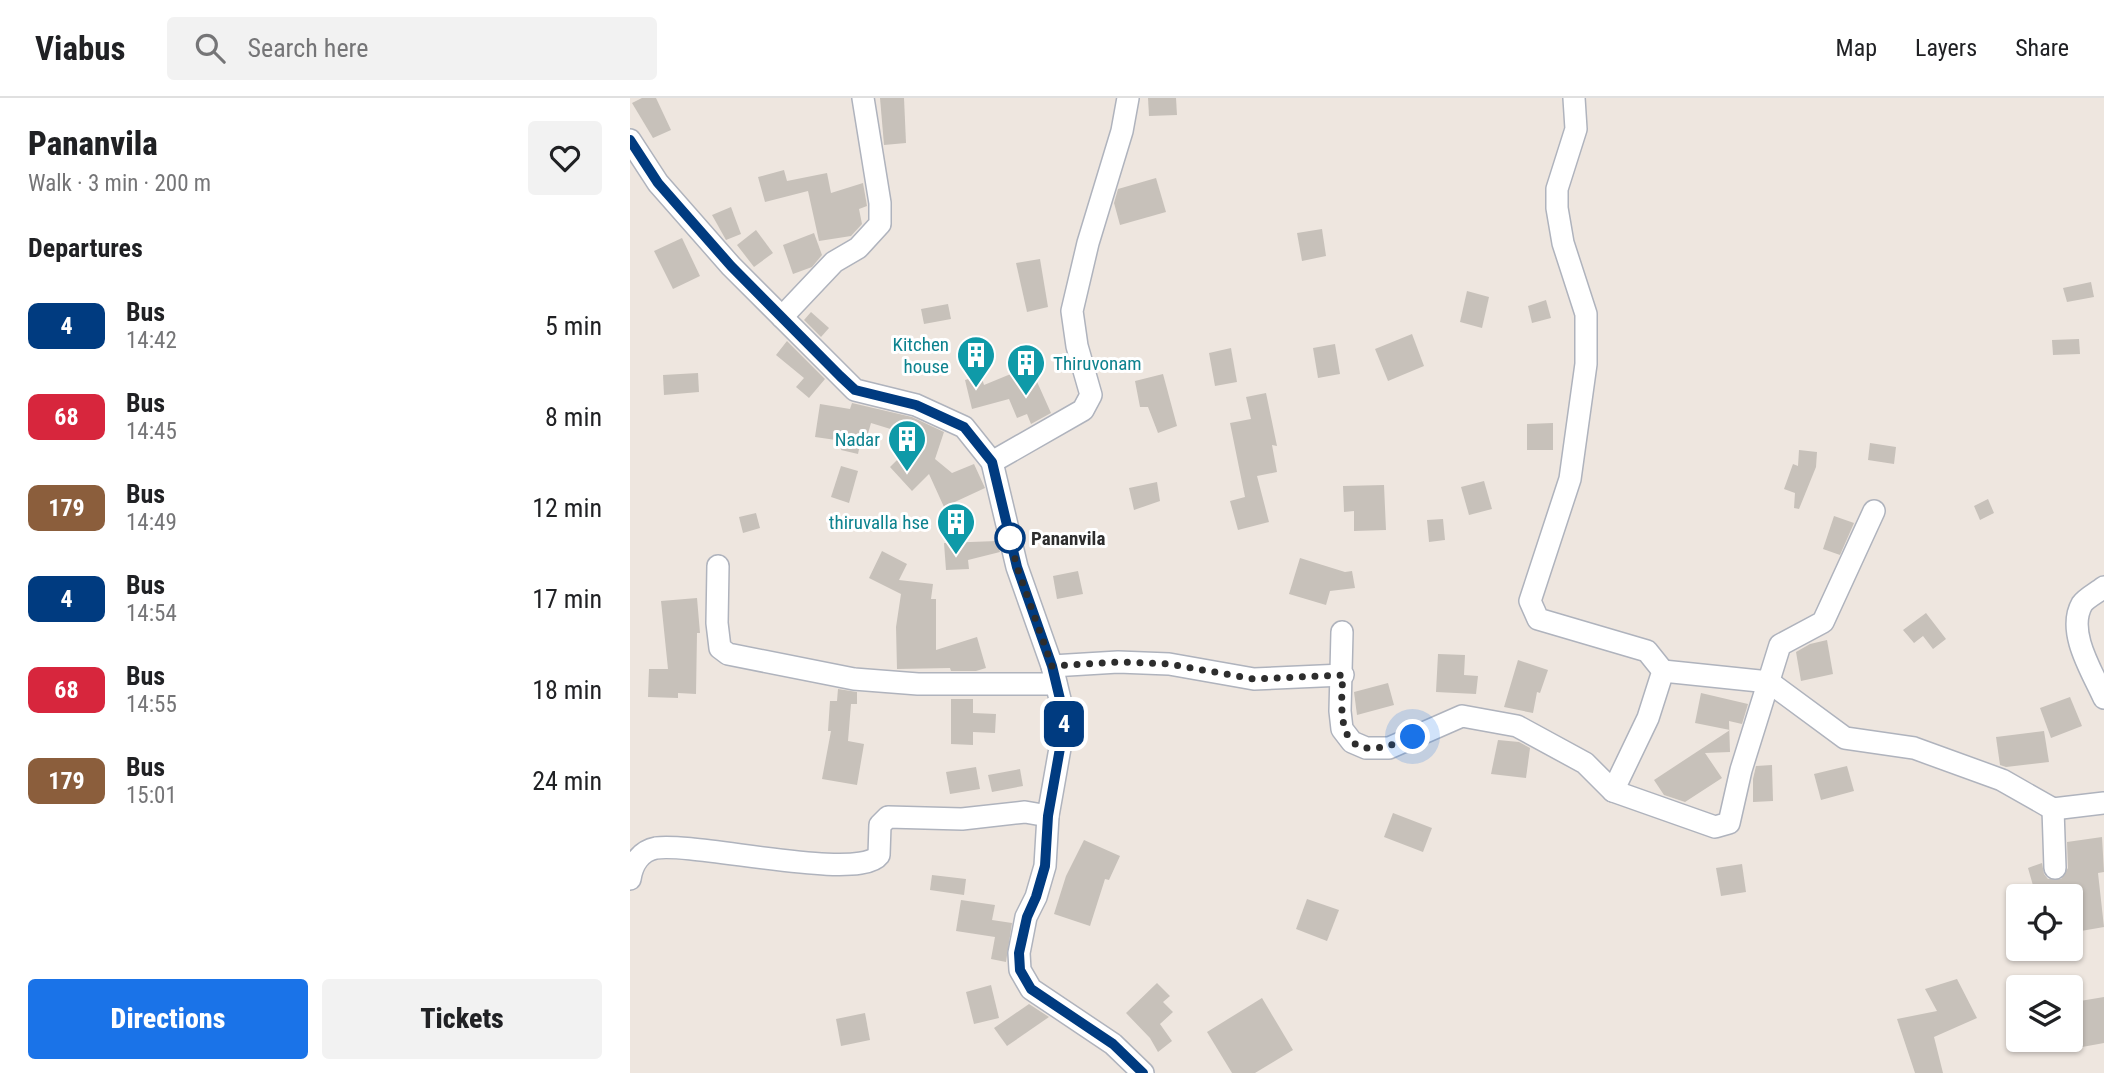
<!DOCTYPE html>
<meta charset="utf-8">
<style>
:root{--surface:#fff;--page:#f2f2f2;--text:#202124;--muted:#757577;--line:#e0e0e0;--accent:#1a73e8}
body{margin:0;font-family:"Roboto Condensed",sans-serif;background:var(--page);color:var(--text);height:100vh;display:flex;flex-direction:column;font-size:26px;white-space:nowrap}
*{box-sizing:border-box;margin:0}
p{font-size:23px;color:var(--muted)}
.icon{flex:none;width:38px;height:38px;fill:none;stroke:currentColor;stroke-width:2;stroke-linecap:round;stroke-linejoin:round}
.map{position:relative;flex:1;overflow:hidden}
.side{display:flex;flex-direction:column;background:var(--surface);width:630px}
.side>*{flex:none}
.badge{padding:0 14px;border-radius:10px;font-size:24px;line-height:46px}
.fabs{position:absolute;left:1376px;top:786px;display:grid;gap:14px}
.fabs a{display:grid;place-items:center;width:77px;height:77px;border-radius:7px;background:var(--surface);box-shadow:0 2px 5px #0004;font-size:35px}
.you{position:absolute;width:35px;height:35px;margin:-18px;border:5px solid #fff;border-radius:50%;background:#1a73e8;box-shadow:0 0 0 10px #1a73e833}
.map>.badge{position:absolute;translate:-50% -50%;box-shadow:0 0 0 4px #fff}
h2{padding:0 28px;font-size:26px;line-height:63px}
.round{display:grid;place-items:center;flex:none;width:74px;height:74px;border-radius:7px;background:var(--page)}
.headline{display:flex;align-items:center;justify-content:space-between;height:119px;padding:0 28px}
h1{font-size:33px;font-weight:800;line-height:52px}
.action{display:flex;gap:14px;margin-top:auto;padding:14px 28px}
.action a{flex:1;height:80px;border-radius:7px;background:var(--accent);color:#fff;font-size:28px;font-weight:800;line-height:80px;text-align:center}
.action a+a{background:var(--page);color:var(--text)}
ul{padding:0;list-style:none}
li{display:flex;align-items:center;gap:21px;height:91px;padding:0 28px}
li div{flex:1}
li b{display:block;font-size:26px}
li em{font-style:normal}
li .badge{min-width:77px;font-weight:700;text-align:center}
header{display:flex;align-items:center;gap:42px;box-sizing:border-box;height:98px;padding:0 35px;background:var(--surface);border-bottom:2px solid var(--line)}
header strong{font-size:33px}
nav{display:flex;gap:38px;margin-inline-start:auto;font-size:24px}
.search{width:490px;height:63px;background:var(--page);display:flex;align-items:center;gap:18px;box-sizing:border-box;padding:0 24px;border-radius:7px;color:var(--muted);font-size:26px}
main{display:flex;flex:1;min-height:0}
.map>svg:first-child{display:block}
.building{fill:#c7c1ba}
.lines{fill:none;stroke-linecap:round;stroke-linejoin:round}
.minor-casing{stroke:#afb3bd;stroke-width:24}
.minor{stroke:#fff;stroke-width:21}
.line-casing{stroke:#fff;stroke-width:16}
.line{stroke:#003b80;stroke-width:10}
.walk{stroke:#2d2d2d;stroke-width:7;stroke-dasharray:0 12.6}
.stop-dot{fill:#fff;stroke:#003b80;stroke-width:3.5}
.labels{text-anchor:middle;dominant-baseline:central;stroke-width:6;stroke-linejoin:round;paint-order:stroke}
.culture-label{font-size:19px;fill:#0d838f;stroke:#fff;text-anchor:end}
.stop-label{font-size:19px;font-weight:bold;fill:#2d2d2d;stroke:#fff;text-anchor:start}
</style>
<header>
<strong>Viabus</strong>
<div class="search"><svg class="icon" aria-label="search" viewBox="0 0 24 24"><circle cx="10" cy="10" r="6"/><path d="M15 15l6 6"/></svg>Search here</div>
<nav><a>Map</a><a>Layers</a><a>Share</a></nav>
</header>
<main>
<section class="side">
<div class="headline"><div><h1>Pananvila</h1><p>Walk · 3 min · 200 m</p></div><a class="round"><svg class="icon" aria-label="heart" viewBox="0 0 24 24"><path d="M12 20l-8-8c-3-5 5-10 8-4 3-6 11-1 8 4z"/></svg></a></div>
<h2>Departures</h2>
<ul>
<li><span class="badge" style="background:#003b80;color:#fff">4</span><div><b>Bus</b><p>14:42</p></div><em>5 min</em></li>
<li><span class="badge" style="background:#d7263d;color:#fff">68</span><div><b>Bus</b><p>14:45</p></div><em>8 min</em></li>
<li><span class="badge" style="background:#8b5e3c;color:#fff">179</span><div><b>Bus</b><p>14:49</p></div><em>12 min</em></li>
<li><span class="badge" style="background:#003b80;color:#fff">4</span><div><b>Bus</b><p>14:54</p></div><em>17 min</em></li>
<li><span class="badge" style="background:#d7263d;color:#fff">68</span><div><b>Bus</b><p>14:55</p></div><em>18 min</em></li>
<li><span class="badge" style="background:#8b5e3c;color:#fff">179</span><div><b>Bus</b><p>15:01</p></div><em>24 min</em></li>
</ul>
<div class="action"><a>Directions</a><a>Tickets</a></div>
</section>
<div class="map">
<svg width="1474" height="975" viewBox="0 0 1474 975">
<rect width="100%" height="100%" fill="#eee6df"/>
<!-- building -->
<g class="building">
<path d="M12 0H26L41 32 23 40 2 5Z"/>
<path d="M250 0H274L276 45 254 47Z"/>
<path d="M518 0H546L547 17 519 18Z"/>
<path d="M154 72 157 83 197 75 201 95 233 85 237 108 229 111 232 126 221 138 189 143 178 93 135 104 128 79Z"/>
<path d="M526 80 536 114 490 127 484 105 488 91Z"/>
<path d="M101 109 111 136 96 142 82 117Z"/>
<path d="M692 131 696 158 672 163 667 135Z"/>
<path d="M126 132 143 155 124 169 107 147Z"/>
<path d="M184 135 192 157 182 169 163 176 153 147Z"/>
<path d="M52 140 70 178 43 191 24 153Z"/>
<path d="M410 161 418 209 397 214 386 165Z"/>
<path d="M1461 184 1464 199 1437 204 1433 190Z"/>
<path d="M837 193 859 199 852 230 830 224Z"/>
<path d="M916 202 921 220 902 225 898 208Z"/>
<path d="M318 206 321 221 294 226 291 211Z"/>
<path d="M181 214 199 230 191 239 174 222Z"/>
<path d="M782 236 794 268 758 283 745 251Z"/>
<path d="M1449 241 1450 256 1423 257 1422 242Z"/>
<path d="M157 243 195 281 179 300 166 289 174 280 146 257Z"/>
<path d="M705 246 710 276 688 280 683 250Z"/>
<path d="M601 250 607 284 585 288 579 255Z"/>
<path d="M400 268 421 315 401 326 397 316 387 320 379 301 342 311 335 282 351 277 354 287Z"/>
<path d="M68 275 69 294 34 297 33 277Z"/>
<path d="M533 276 547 328 528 335 518 309H510L505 283Z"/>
<path d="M636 295 647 348 642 347 647 374 627 378 639 424 608 432 600 403 615 399 600 325 621 321 616 299Z"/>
<path d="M222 305 282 319 314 334 305 361 322 375 344 366 355 390 314 409 299 376 282 393 260 369 274 355 280 337 241 325 237 339 232 337 228 356 211 352 213 343 185 339 190 306 220 311Z"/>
<path d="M923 325V352H897V326Z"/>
<path d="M1240 345 1266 349 1264 366 1238 362Z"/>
<path d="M1169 352 1187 354 1186 369 1169 411 1164 410 1165 395 1154 391 1163 366 1168 368Z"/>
<path d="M211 368 228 373 219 405 201 399Z"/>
<path d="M854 383 862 411 839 417 831 389Z"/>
<path d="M527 384 530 403 504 412 499 390Z"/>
<path d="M754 387 756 432 724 433V413L714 414 713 388Z"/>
<path d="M1358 401 1364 415 1350 422 1344 408Z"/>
<path d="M126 415 130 430 113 435 109 419Z"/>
<path d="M1204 418 1224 425 1210 457 1193 451Z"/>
<path d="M813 421 815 442 799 444 797 422Z"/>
<path d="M367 443 370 454 338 462 339 471 316 472 314 445Z"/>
<path d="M252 453 277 466 269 482 303 486 301 501H306V552L347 539 356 570 346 573H321L320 570 267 571 266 529 271 496 239 480Z"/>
<path d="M670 460 715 474 722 473 725 490 700 493 696 507 659 496Z"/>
<path d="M448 473 453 496 427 501 423 478Z"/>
<path d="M67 500 70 535H67L66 596 48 595V600L18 599 19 571H38L31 503Z"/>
<path d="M1296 515 1316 541 1303 551 1293 538 1284 545 1273 532Z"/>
<path d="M1197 542 1203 576 1171 583 1166 554 1180 546Z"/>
<path d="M808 556 835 557 834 577 848 578 846 596 806 594Z"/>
<path d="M888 562 918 572 910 595 907 594 903 615 874 609Z"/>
<path d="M758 585 764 607 727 617 724 594Z"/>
<path d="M208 591 227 594V606H221L218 643 234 646 227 687 192 681 201 633H198L200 603H207Z"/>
<path d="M1071 595 1118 606 1112 626 1099 623 1100 654 1075 655 1092 680 1055 704 1034 697 1024 682 1100 632 1065 625Z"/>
<path d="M1440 599 1452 628 1421 640 1410 610Z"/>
<path d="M321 601H343V615L366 616 365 635 343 634V647L321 646Z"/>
<path d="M1414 633 1419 664 1376 669 1370 667 1366 639Z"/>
<path d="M868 642 889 644 900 650 896 680 861 676Z"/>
<path d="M1142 667 1143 703 1123 704V681L1126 668Z"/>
<path d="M1217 668 1224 693 1191 702 1184 676Z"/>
<path d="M346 669 350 691 320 696 316 674Z"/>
<path d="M390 671 393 688 362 694 358 677Z"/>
<path d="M763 715 802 730 793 754 754 739Z"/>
<path d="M1472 739 1474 774 1468 775 1474 829 1451 833 1447 799 1406 798 1398 770 1412 765 1414 776 1418 781H1431L1438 770 1437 744Z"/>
<path d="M454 742 490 758 479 782 475 781 460 828 424 816 436 778Z"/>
<path d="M1112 766 1116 794 1091 798 1086 770Z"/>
<path d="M302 777 336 781 334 797 300 792Z"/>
<path d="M677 801 709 812 697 843 666 831Z"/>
<path d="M331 802 365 807 362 822 382 825 376 864 361 861 365 839 326 833Z"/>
<path d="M1327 881 1347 920 1304 939 1313 975H1285L1267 921 1307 913 1295 891Z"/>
<path d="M527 885 540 898 533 904 543 914 530 926 542 943 528 954 520 940 496 915Z"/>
<path d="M361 887 369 920 344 926 336 894Z"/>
<path d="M1474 899V945L1452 949 1444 904Z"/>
<path d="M632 900 663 952 625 975H602L577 934Z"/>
<path d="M399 906 419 919 377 948 364 930Z"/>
<path d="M235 915 240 942 211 948 206 921Z"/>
</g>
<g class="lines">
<defs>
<g id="minor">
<path d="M944 0 946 31 927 91V110L933 145 956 216V266L940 381 900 503 908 521 1017 553 1033 573 1018 620 983 693"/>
<path d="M0 42 28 85 101 168 225 292 286 307 334 329 362 364 387 469 422 568 435 622 418 718 415 768 406 799 396 819 389 855 390 872 401 891 483 946 513 975"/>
<path d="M152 219 204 164 228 150 250 126V105L233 0"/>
<path d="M362 364 453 312 461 297 447 248 442 213 458 145 492 33 498 0"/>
<path d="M88 468 87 525 90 550 98 556 224 581 288 586H426"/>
<path d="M1474 489C1468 494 1456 500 1452 506 1436 534 1463 575 1474 600"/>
<path d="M712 534 710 613 712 631 722 644 736 650H759L832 618 887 628 955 665 983 693 1085 729 1099 725 1111 672 1150 547 1193 524 1244 413"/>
<path d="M422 568 488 564 539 566 624 581 713 577"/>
<path d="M1033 573 1139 584 1215 640 1284 650 1372 682 1423 711 1474 705"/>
<path d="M1423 711 1425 770"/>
<path d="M0 781C2 767 10 753 26 750 65 744 229 784 249 757L250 727 258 719 332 721 395 714 418 718"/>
</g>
</defs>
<!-- minor casing -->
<use href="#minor" class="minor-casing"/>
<!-- minor -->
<use href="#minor" class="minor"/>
</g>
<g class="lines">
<defs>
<path id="line" d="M0 42 28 85 101 168 210 278 225 292 286 307 334 329 362 364 387 469 422 568 435 622 418 718 415 768 406 799 397 819 389 855 390 872 401 891 483 946 513 975"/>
</defs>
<!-- line casing -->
<use href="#line" class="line-casing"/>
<!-- line -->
<use href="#line" class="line"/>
<!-- walk -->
<path class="walk" d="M380 440 378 432 387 469 422 568 488 564 539 566 624 581 713 577C708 638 715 668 783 639"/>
</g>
<!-- icons -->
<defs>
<symbol id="building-pin" viewBox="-11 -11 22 30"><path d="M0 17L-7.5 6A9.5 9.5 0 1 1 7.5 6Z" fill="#0f9aa8" stroke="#fff"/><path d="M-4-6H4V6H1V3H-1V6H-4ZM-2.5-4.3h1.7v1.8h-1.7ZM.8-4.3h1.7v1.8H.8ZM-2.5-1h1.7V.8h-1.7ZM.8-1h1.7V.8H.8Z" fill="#fff"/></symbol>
</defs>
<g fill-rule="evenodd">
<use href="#building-pin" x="324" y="235" width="44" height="60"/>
<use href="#building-pin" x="374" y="243" width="44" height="60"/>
<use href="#building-pin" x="255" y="319" width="44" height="60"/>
<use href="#building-pin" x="304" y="402" width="44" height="60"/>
</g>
<!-- markers -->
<circle class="stop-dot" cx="380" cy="440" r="14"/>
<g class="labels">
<!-- culture labels -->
<g class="culture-label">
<text x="319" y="246">Kitchen<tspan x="319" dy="22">house</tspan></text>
<text x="423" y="265" text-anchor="start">Thiruvonam</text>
<text x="250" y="341">Nadar</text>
<text x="299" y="424">thiruvalla hse</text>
</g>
<!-- stop labels -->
<g class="stop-label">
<text x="401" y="440">Pananvila</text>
</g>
</g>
</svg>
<div class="fabs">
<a><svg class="icon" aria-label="locate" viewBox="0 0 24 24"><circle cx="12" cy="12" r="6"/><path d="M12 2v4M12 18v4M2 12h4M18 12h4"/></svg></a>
<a><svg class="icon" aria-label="layers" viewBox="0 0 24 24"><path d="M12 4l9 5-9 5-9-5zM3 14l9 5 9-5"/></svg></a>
</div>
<div class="you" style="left:783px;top:639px"></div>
<b class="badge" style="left:434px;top:626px;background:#003b80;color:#fff">4</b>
</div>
</main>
